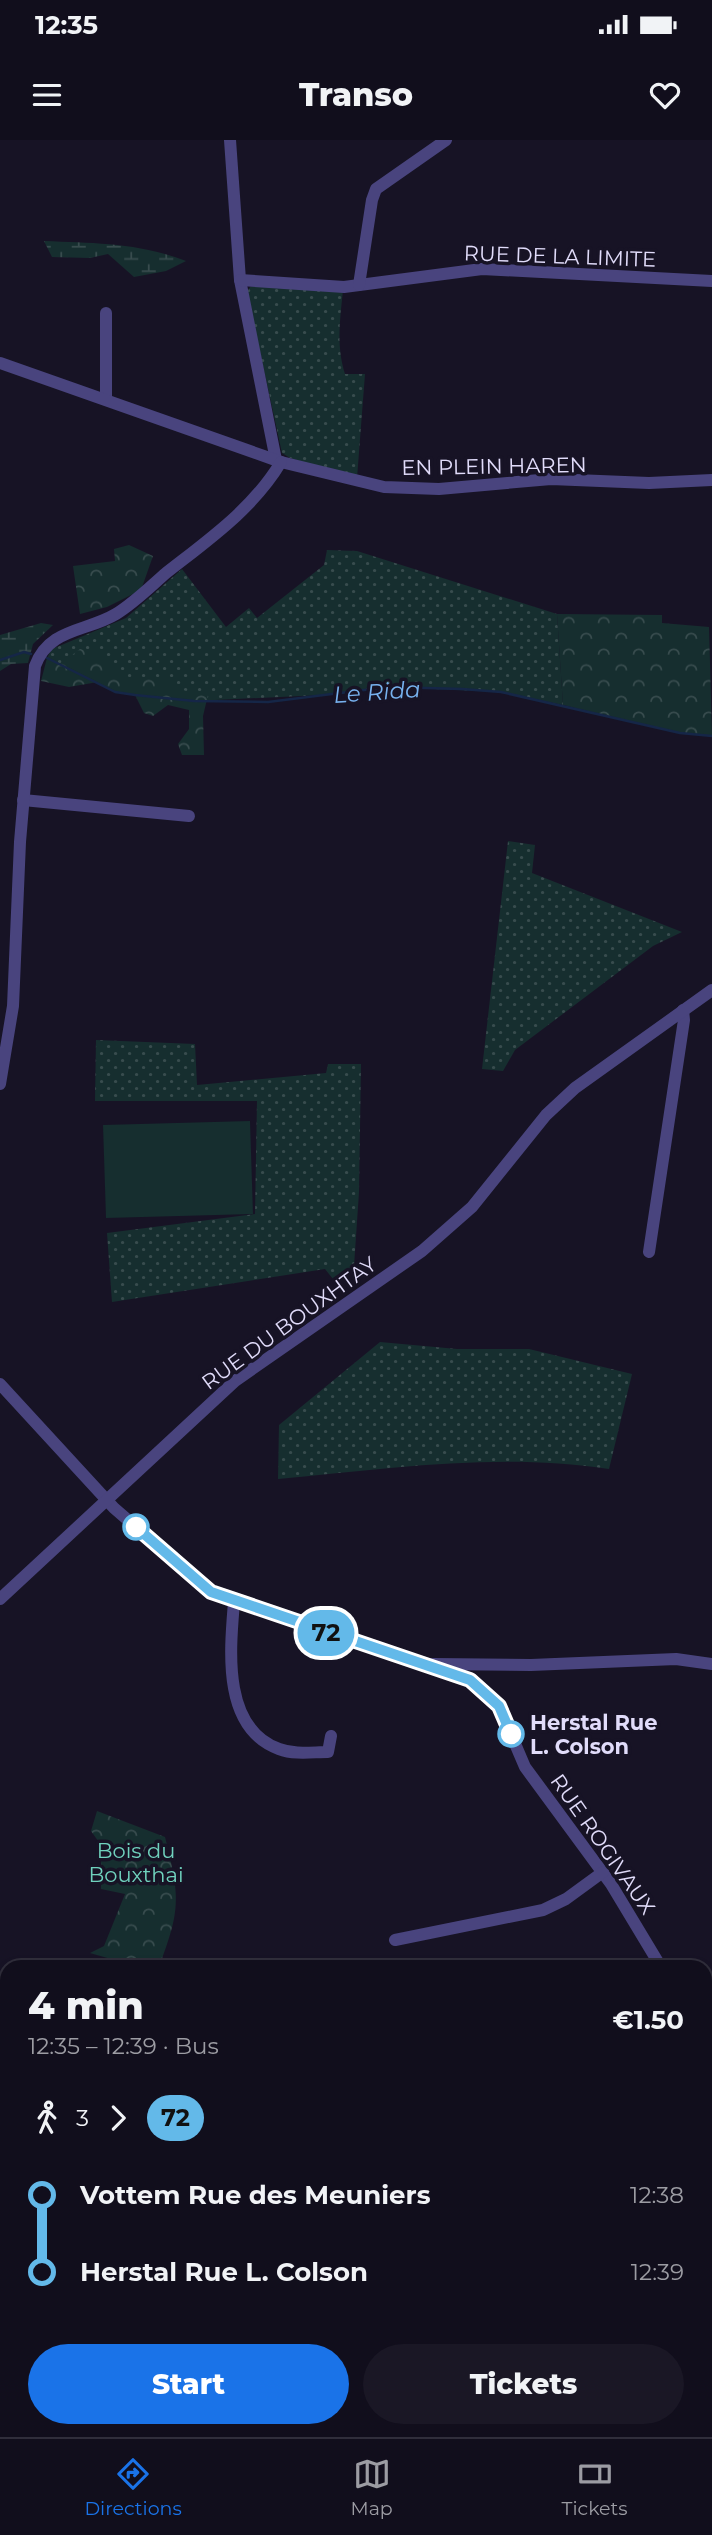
<!DOCTYPE html>
<meta charset="utf-8">
<style>
:root{--surface:#110e1c;--page:#1a1725;--text:#f1f3f6;--muted:#9c9ca3;--line:#302e3b;--accent:#1a73e8}
body{margin:0;font-family:Montserrat,sans-serif;background:var(--page);color:var(--text);height:100vh;display:flex;flex-direction:column;font-size:26px;white-space:nowrap}
*{box-sizing:border-box;margin:0}
p{font-size:23px;color:var(--muted)}
.icon{flex:none;width:38px;height:38px;fill:none;stroke:currentColor;stroke-width:2;stroke-linecap:round;stroke-linejoin:round}
.map{position:relative;flex:1;overflow:hidden}
.details{position:absolute;left:0px;top:1820px;width:712px;height:478px;display:flex;flex-direction:column;background:var(--surface);border-radius:21px 21px 0 0;box-shadow:0 4px 10px #0003,0 0 0 2px var(--line)}
.details>*{flex:none}
.badge{padding:0 14px;border-radius:23px;font-size:24px;line-height:46px}
.map>.badge{position:absolute;translate:-50% -50%;box-shadow:0 0 0 4px #fff}
.legs{display:flex;align-items:center;gap:10px;height:77px;padding:0 28px;font-size:23px}
.legs p{margin-inline-start:auto}
.headline{display:flex;align-items:center;justify-content:space-between;height:119px;padding:0 28px}
h1{font-size:38px;font-weight:800;line-height:52px}
.cta{display:flex;gap:14px;margin-top:auto;padding:14px 28px}
.cta a{flex:1;height:80px;border-radius:42px;background:var(--accent);color:#fff;font-size:28px;font-weight:800;line-height:80px;text-align:center}
.cta a+a{background:var(--page);color:var(--text)}
ul{padding:0 28px;list-style:none}
li{display:flex;align-items:center;gap:24px;height:77px;font-size:26px}
li i{display:grid;place-items:center;width:10px;height:100%;margin:0 9px;background:currentColor}
li i::after{content:'';width:18px;height:18px;margin:-9px;border:5px solid;border-radius:50%;background:var(--surface)}
li p{margin-inline-start:auto}
li:first-child i{background:linear-gradient(#0000 50%,currentColor 0)}
li:last-child i{background:linear-gradient(currentColor 50%,#0000 0)}
.status{display:flex;justify-content:space-between;align-items:center;height:49px;padding:0 35px;background:var(--surface);direction:ltr}
.status svg{height:19px;fill:currentColor}
header{display:flex;justify-content:space-between;align-items:center;height:91px;padding:0 28px;background:var(--surface);font-size:32px;font-weight:800}
.dock{display:flex;justify-content:space-around;align-items:center;height:98px;border-top:2px solid var(--line);background:var(--surface);font-size:19px;color:var(--muted)}
.dock a{display:grid;justify-items:center;gap:4px}
.dock .selected{color:var(--accent)}
.map>svg:first-child{display:block}
.grass{fill:url(#grass-dots)}
.forest{fill:url(#forest-crowns)}
.wetland{fill:url(#wetland-marsh)}
.park{fill:#162e2f}
.lines{fill:none;stroke-linecap:round;stroke-linejoin:round}
.stream{stroke:#152647;stroke-width:2.5}
.minor{stroke:#49447e;stroke-width:12}
.line-1-casing{stroke:#fff;stroke-width:16}
.line-1{stroke:#63b9e9;stroke-width:10}
.stop-1-dot{fill:#fff;stroke:#63b9e9;stroke-width:3.5}
.labels{text-anchor:middle;dominant-baseline:central;stroke-width:7;stroke-linejoin:round;paint-order:stroke}
.street-label{font-size:21px;fill:#e1dcfa;stroke:#171325}
.stop-label{font-size:21px;font-weight:bold;fill:#e1dcfa;stroke:#171325;text-anchor:start}
.park-label{font-size:21px;fill:#70d2be;stroke:#171325}
.water-label{font-size:23px;font-style:italic;fill:#77b1ee;stroke:#171325}
</style>
<div class="status"><b>12:35</b><svg viewBox="0 0 49 12"><path d="M0 12V9h3v3zM5 12V6h3v6zM10 12V3h3v9zM15 12V0h3v12zM26 1h20v11H26zM47 4h2v5h-2z"/></svg></div>
<header><svg class="icon" aria-label="menu" viewBox="0 0 24 24"><path d="M4 6h16M4 12h16M4 18h16"/></svg>Transo<svg class="icon" aria-label="heart" viewBox="0 0 24 24"><path d="M12 20l-8-8c-3-5 5-10 8-4 3-6 11-1 8 4z"/></svg></header>
<div class="map">
<svg width="712" height="2297" viewBox="0 0 712 2297">
<defs>
<pattern id="grass-dots" width="8" height="8" patternUnits="userSpaceOnUse" patternTransform="scale(1.75)"><rect width="8" height="8" fill="#162e2f"/><path d="M2 2h.1M6 6h.1" fill="none" stroke="#384c4e" stroke-width="1.8" stroke-linecap="round"/></pattern>
<pattern id="forest-crowns" width="20" height="18" patternUnits="userSpaceOnUse" patternTransform="scale(1.75)"><rect width="20" height="18" fill="#162e2f"/><path d="M2 6a3 3 0 1 1 6 0M12 15a3 3 0 1 1 6 0" fill="none" stroke="#384c4e"/></pattern>
<pattern id="wetland-marsh" width="20" height="14" patternUnits="userSpaceOnUse" patternTransform="scale(1.75)"><rect width="20" height="14" fill="#162e2f"/><path d="M1 5h8M5 5V1M11 12h8M15 12V8" fill="none" stroke="#384c4e"/></pattern>
</defs>
<rect width="100%" height="100%" fill="#171325"/>
<!-- grass -->
<g class="grass">
<path d="M258 145 343 150C340 180 336 205 345 234H365L357 338 290 318 282 313 247 152 250 147Z"/>
<path d="M327 410 357 411 557 474 563 565 501 552 388 547 343 554 194 561 115 552 47 518 52 509 126 478 182 429 226 487 249 468 257 478 324 425Z"/>
<path d="M508 701 535 705 532 733 682 792 653 806 515 910 503 931 482 929Z"/>
<path d="M96 900 195 904 197 945 326 933 328 924H361L359 1052 354 1126 337 1144 325 1129 112 1162 107 1093 255 1074 257 961H95Z"/>
<path d="M380 1202 457 1209H529L632 1234 609 1329C499 1312 389 1329 278 1339L279 1285Z"/>
</g>
<!-- forest -->
<g class="forest">
<path d="M129 405 153 416 141 450 107 467 80 474 73 426 115 421 114 409Z"/>
<path d="M557 474 662 475V483L709 487 712 596 679 593 563 565Z"/>
<path d="M80 509 99 512 125 541 134 536 177 542 176 549 208 555 203 576 204 615H182L178 604 189 589V570L168 565 153 576 144 573 135 555 115 552 98 542 69 547 41 541 47 518 60 524Z"/>
<path d="M97 1671 165 1697C180 1757 181 1769 159 1827H139L90 1813 104 1806 125 1754 101 1749V1705L91 1691Z"/>
<path d="M705 2113 712 2118V2297H190L192 2291H705Z"/>
</g>
<!-- wetland -->
<g class="wetland">
<path d="M44 101C94 103 140 103 186 121L166 131 134 137 108 114 90 118 52 117Z"/>
<path d="M41 483 53 485 33 504 28 523 11 524 0 531V495Z"/>
</g>
<!-- park -->
<path class="park" d="M250 981 253 1074 106 1078 103 985Z"/>
<g class="lines">
<!-- stream -->
<g class="stream">
<path d="M47 518 115 552 135 555 194 561 268 562 388 547 462 549 501 552 680 593 712 596"/>
<path d="M0 520 24 512 31 514"/>
</g>
<!-- minor -->
<g class="minor">
<path d="M230 0 240 140 276 320"/>
<path d="M240 140 344 147 482 129 712 141"/>
<path d="M359 145 372 60 376 49 446 0"/>
<path d="M106 173V258"/>
<path d="M0 223 281 322 384 347 439 349 551 339 649 343 712 340"/>
<path d="M23 660 189 676"/>
<path d="M0 944 13 866 20 702 35 526C49 488 86 492 116 474 134 463 150 447 166 433 208 400 253 369 281 322"/>
<path d="M649 1112 684 880 683 870"/>
<path d="M0 1244 114 1368 211 1452 454 1534 473 1543 499 1566 525 1627 611 1744 661 1827"/>
<path d="M0 1459 235 1241 422 1111 472 1067 546 975 575 948 712 850"/>
<path d="M234 1462C230 1511 222 1588 279 1609 295 1615 312 1612 328 1612L331 1596"/>
<path d="M433 1524 531 1525 676 1519 712 1524"/>
<path d="M395 1800 543 1770 566 1759 603 1732"/>
<path d="M705 1890 712 1900"/>
<path d="M0 2067H7"/>
<path d="M0 2189 7 2214"/>
<path d="M19 2291 20 2297"/>
<path d="M184 2297 186 2291"/>
</g>
</g>
<g class="lines">
<defs>
<path id="line-1" d="M136 1387 211 1452 470 1540 499 1566 511 1594"/>
</defs>
<!-- line-1 casing -->
<use href="#line-1" class="line-1-casing"/>
<!-- line-1 -->
<use href="#line-1" class="line-1"/>
</g>
<!-- markers -->
<g class="stop-1-dot">
<circle cx="136" cy="1387" r="12"/>
<circle cx="511" cy="1594" r="12"/>
</g>
<g class="labels">
<!-- street labels -->
<g class="street-label">
<text transform="translate(560 116) rotate(2)">RUE DE LA LIMITE</text>
<text transform="translate(494 326) rotate(-1)">EN PLEIN HAREN</text>
<text transform="translate(289 1183) rotate(-36)">RUE DU BOUXHTAY</text>
<text transform="translate(603 1704) rotate(55)">RUE ROGIVAUX</text>
</g>
<!-- stop labels -->
<g class="stop-label">
<text x="530" y="1582">Herstal Rue<tspan x="530" dy="24">L. Colson</tspan></text>
</g>
<!-- park labels -->
<g class="park-label">
<text x="136" y="1710">Bois du<tspan x="136" dy="24">Bouxthai</tspan></text>
</g>
<!-- water labels -->
<g class="water-label">
<text transform="translate(377 552) rotate(-4)">Le Rida</text>
</g>
</g>
</svg>
<b class="badge" style="left:326px;top:1493px;background:#63b9e9;color:#111">72</b>
<section class="details">
<div class="headline"><div><h1>4 min</h1><p>12:35 – 12:39 · Bus</p></div><b>€1.50</b></div>
<div class="legs"><svg class="icon" aria-label="walk" viewBox="0 0 24 24"><circle cx="13" cy="4" r="2"/><path d="M13 8l-2 6 4 7M11 14l-3 7M7 12l3-4h3l4 4"/></svg>3<svg class="icon" aria-label="forward" viewBox="0 0 24 24"><path d="M9 5l7 7-7 7"/></svg><b class="badge" style="background:#63b9e9;color:#111">72</b></div>
<ul>
<li><i style="color:#63b9e9"></i><b>Vottem Rue des Meuniers</b><p>12:38</p></li>
<li><i style="color:#63b9e9"></i><b>Herstal Rue L. Colson</b><p>12:39</p></li>
</ul>
<div class="cta"><a>Start</a><a>Tickets</a></div>
</section>
</div>
<nav class="dock">
<a class="selected"><svg class="icon" aria-label="directions" viewBox="0 0 24 24"><path d="M12 3l9 9-9 9-9-9zM9 14v-3h6M13 9l2 2-2 2"/></svg>Directions</a>
<a><svg class="icon" aria-label="map" viewBox="0 0 24 24"><path d="M3 6l6-2 6 2 6-2v14l-6 2-6-2-6 2zM9 4v14M15 6v14"/></svg>Map</a>
<a><svg class="icon" aria-label="tickets" viewBox="0 0 24 24"><path d="M3 7h18v10H3zM15 7v10"/></svg>Tickets</a>
</nav>
